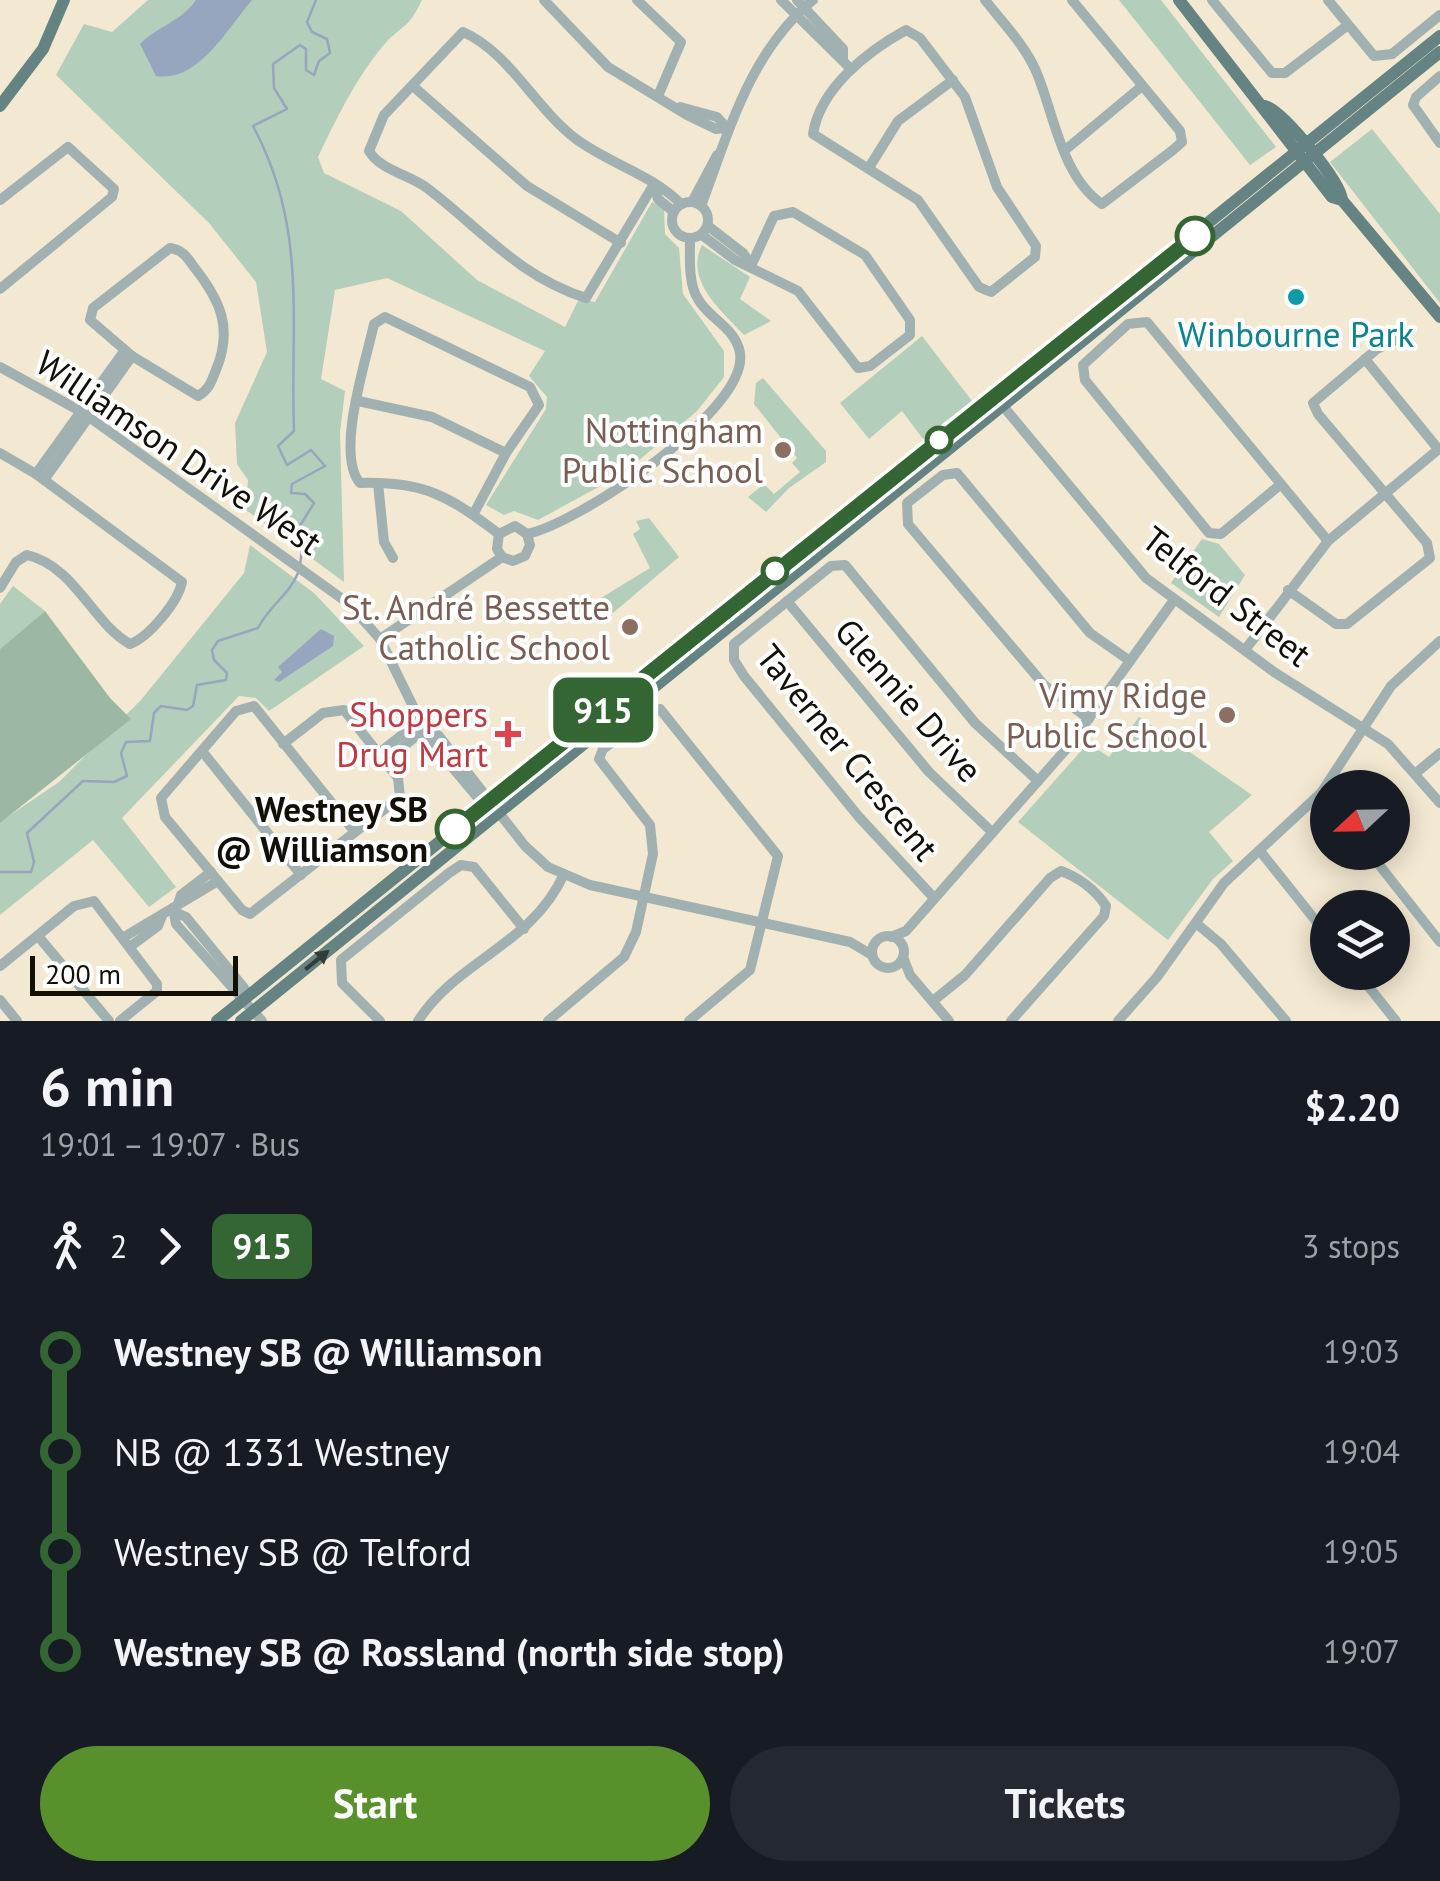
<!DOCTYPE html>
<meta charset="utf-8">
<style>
:root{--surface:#171b24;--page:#242831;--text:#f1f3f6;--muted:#9ea1a6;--accent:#58902c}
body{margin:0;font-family:"PT Sans",sans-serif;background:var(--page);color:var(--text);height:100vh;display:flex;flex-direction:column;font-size:38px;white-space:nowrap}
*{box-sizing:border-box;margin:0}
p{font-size:32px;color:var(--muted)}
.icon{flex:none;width:55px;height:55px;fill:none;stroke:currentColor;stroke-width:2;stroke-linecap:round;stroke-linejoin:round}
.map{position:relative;height:1021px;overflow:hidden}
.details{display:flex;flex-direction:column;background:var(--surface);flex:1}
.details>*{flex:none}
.badge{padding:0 20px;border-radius:15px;font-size:35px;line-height:65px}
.needle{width:65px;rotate:248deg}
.tools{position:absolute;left:1310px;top:770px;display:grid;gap:20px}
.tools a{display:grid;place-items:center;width:100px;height:100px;border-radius:50%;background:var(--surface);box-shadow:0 5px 25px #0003;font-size:50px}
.scale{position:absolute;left:30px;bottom:25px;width:208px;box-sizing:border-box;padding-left:10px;border:5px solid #120f07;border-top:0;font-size:28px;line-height:35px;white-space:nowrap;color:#120f07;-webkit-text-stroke:8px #fff;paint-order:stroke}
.map>.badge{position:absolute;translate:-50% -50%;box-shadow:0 0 0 5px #fff}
.legs{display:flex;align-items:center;gap:15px;height:110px;padding:0 40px;font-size:32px}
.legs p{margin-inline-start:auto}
.overview{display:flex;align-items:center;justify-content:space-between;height:170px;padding:0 40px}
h1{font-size:55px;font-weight:700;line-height:75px}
.action{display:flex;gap:20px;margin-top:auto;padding:20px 40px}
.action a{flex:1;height:115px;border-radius:60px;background:var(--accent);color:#fff;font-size:40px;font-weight:700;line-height:115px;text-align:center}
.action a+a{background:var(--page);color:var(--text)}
ul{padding:0 40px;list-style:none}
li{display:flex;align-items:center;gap:35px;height:100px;font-size:38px}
li i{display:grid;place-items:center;width:15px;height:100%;margin:0 12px;background:currentColor}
li i::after{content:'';width:25px;height:25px;margin:-12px;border:8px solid;border-radius:50%;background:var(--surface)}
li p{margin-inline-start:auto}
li:first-child i{background:linear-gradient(#0000 50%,currentColor 0)}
li:last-child i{background:linear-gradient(currentColor 50%,#0000 0)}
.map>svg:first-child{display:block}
.green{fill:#b3cebb}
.forest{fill:#9cb7a4}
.water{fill:#97a5be}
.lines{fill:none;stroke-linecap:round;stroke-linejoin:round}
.stream{stroke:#97a5be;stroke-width:2.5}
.minor{stroke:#a1b1b1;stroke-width:10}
.major{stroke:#648382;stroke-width:12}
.oneway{fill:#333d38}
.line-1-casing{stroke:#fff;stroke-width:22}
.line-1{stroke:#363;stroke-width:15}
.stop-1-dot{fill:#fff;stroke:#363;stroke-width:5}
.culture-dot{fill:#0f9aa8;stroke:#fff;stroke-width:4}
.education-dot{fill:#8d6e63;stroke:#fff;stroke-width:4}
.health-dot{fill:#e0444e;stroke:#fff;stroke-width:4}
.labels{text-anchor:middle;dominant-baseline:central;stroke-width:8;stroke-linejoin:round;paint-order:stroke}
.culture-label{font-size:35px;fill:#0d838f;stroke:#fff}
.education-label{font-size:35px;fill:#785e54;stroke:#fff;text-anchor:end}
.street-label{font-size:35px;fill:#120f07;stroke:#fff}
.health-label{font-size:35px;fill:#be3a42;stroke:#fff;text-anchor:end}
.stop-label{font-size:35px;font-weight:bold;fill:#120f07;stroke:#fff;text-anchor:end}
</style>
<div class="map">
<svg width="1440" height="1021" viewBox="0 0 1440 1021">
<rect width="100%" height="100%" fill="#f3e8d1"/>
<!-- green -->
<g class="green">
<path d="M148 0H422C407 32 400 25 382 47 355 80 336 119 318 157L324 173 401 211 477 280 565 327 579 299 595 302 652 202 664 208 665 234 679 248 683 294 724 351V377L697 411 624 473 538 520 514 511 504 515 486 505 546 409 547 397 529 376 545 351 387 278 335 290 321 379 345 391 340 432 344 582 246 510 248 480 237 464 235 423 267 352 256 282 209 223 56 75 84 24 112 32Z"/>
<path d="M1119 0H1161L1276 147 1250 165Z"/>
<path d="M1372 129 1440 214V303L1330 162Z"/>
<path d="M702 245 750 277 740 299 771 321 744 335C722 311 684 281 702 245Z"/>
<path d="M922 336 972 401 923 439 902 411 869 439 840 403Z"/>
<path d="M763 378 826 451V462L789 488 766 512 748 497 764 484 774 494 800 472 792 463 797 458 754 404 756 383Z"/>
<path d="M649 518 679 557 613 613 601 598 650 568 633 534 640 529 636 521Z"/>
<path d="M1202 539 1219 544 1245 575 1219 617 1171 583Z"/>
<path d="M250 545 314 593 364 646 269 711 256 698 239 696 122 818 176 887 149 907 93 840 0 915V822L59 782 141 700 244 573Z"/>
<path d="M13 586 45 611 0 649V604Z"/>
<path d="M1139 717 1252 795 1209 832 1233 861 1213 879 1168 940 1018 822 1088 743 1109 757Z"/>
</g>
<!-- forest -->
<path class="forest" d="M45 611 110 698 131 719 0 823V649Z"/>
<!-- water -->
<g class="water">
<path d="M196 0H252C227 29 198 83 156 76L140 44C158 26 182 21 196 0Z"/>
<path d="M321 629 334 636 333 646 279 682 274 680 282 672 278 667Z"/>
</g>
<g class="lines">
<!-- stream -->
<g class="stream">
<path d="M300 565 304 533 298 529 314 503 305 494 291 493 292 484 325 466 311 450 287 465 278 446 294 431C290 321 308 228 253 126L287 109 274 88 273 64 300 45 306 49V70L314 75 319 61 330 53 327 39 312 32 307 22 316 0"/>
<path d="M0 872H31L34 862 27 833 83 781 114 782 127 776 121 753 126 742 150 741 154 713 161 706 187 710 193 706 197 685 226 680 227 673 214 660 212 650 218 641 258 628C269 606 289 595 298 573"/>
</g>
<!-- minor -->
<g class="minor">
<path d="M544 0 608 67 687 115 716 129 727 128"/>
<path d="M637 0 681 42 658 96"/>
<path d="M781 0 850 68"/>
<path d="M797 0 843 49V59"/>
<path d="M985 0C1003 23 1024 44 1036 71 1054 113 1061 176 1102 204L1173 150 1182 142 1180 131 1072 0"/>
<path d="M1212 0 1272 73H1285L1348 25"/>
<path d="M1328 0 1374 56 1392 54 1440 15"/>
<path d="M906 30 920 38 965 97 997 187 1036 246 1035 257 991 292 979 287 918 200 813 134C820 88 868 51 906 30Z"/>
<path d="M1440 76 1416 97 1413 105 1440 143"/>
<path d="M414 87 527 186 621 243"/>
<path d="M680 107 717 117 727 128"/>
<path d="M1064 151 1142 86"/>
<path d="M870 166 898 121 953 80"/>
<path d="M654 184 586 298C518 276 481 229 427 188 410 175 380 170 369 151L384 115 463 32C509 52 535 108 576 139 610 164 651 174 681 204"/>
<path d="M654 184 658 199 674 212"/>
<path d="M0 200 68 147 114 189 112 197 0 289"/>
<circle cx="690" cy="220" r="18"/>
<path d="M692 202 717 155"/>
<path d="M701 206C729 132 749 53 813 0"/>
<path d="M708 226 743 253 751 265"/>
<path d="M702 235 735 260 798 291 858 368 870 366 910 335V320L865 255 793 212 774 216 751 266"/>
<path d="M170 248C183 250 187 257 194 267 221 301 233 329 216 370 211 382 209 390 198 396L132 356 90 320 93 308Z"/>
<path d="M1365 359 1439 450"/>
<path d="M0 367 82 412 348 603 380 639 430 741 479 799 489 802"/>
<path d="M998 400 1146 578 1274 672 1388 744 1440 803"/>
<path d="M358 401 432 417 506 453"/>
<path d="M0 453 36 474 182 582C178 602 149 637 130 644 93 624 75 566 27 555L16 562 0 588"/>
<path d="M36 474 125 350"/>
<path d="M44 480 132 356"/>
<path d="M378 483 384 542 393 558"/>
<path d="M1281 484 1221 534 1209 533 1085 380 1083 365 1128 324 1147 322 1328 541"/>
<path d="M473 515 506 453 539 405 530 387 385 317 374 324C366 361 335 454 360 483 424 481 449 496 499 534"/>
<path d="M527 534C578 524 749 410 740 353 736 328 709 319 698 299 688 284 690 257 690 239"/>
<path d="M502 557 497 549 499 534 515 526 527 534"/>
<path d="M502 557 513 561 525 556 530 545 527 534"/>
<path d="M1288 590 1336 624H1347L1430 558 1427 543 1318 414 1313 403 1377 349 1404 336"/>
<path d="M787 601 929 772 992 832"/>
<path d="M380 639 502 557"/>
<path d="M1245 650 1328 541 1440 448"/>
<path d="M1089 719 1044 685 908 524 907 503 943 475 957 473 1090 633 1130 661"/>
<path d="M428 730 439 736 525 846 548 867 590 885 850 942 872 955"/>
<path d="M283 744 323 713 344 710 398 778 400 797 250 914 242 910 165 817 161 798 236 711 254 706 355 832"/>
<path d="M202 751 301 875"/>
<path d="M379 753 420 721"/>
<path d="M386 761 426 728"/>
<path d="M1416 773 1440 753"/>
<path d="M1260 851 1328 936"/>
<path d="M1369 852 1440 942"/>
<path d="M934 898 859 817 744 676 734 660V644L831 566 845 565 975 723 1038 781"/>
<path d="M178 904 181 895 211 872"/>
<path d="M173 908 176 924 262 1021"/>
<path d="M175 912 186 917 244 988 245 999"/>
<path d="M1197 924 1221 944 1286 1021"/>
<path d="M38 936 109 1021"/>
<circle cx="888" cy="952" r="16"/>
<path d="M124 937 218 881"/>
<path d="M891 937 906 931 1068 747 1174 600"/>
<path d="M131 946 158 926 162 916"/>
<path d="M903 957 910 975 949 1021"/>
<path d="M0 966 74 906 94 901 157 984V991L120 1021"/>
<path d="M1357 972 1396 1021"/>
<path d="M0 1000 17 1021"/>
<path d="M933 1001 965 975 1050 878 1061 871C1078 877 1096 890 1106 906L1104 916 1011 1021"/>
<path d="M380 1021 342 983 341 960 449 873 461 865 474 867 524 929"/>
<path d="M418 1021C456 961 532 945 564 874"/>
<path d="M548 1021 624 957 636 932 653 854 650 825 599 759 603 749 660 709 778 856 750 970 689 1021"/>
<path d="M1118 1021 1157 977 1224 883 1321 793 1391 686 1440 641"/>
</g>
<!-- major -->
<g class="major">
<path d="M1179 0 1332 197 1342 200 1440 317"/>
<path d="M0 106 43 49 64 0"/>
<path d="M1265 106C1283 111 1341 182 1342 200"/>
<path d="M217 1021 1440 36"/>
<path d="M241 1021 1440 52"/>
</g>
</g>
<!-- one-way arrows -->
<defs><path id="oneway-solid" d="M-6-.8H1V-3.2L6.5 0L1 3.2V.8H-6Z" transform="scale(2.5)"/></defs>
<use class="oneway" href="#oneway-solid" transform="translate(317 960) rotate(-39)"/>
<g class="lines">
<defs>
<path id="line-1" d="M455 829 1195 236"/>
</defs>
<!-- line-1 casing -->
<use href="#line-1" class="line-1-casing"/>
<!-- line-1 -->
<use href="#line-1" class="line-1"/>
</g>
<!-- markers -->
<g class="stop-1-dot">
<circle cx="1195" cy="236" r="18"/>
<circle cx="939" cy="440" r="12"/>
<circle cx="775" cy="571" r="12"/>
<circle cx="455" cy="829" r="18"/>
</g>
<circle class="culture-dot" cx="1296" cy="297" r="10"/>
<g class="education-dot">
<circle cx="783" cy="450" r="10"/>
<circle cx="630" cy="627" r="10"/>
<circle cx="1227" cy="715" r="10"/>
</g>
<path class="health-dot" d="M503 719h10v10h10v10h-10v10h-10v-10h-10v-10h10z"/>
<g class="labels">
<!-- culture labels -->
<g class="culture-label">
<text x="1296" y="334">Winbourne Park</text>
</g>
<!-- education labels -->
<g class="education-label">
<text x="763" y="430">Nottingham<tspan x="763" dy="40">Public School</tspan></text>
<text x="610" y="607">St. André Bessette<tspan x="610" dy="40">Catholic School</tspan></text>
<text x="1207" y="695">Vimy Ridge<tspan x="1207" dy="40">Public School</tspan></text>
</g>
<!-- street labels -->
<g class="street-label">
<text transform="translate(179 452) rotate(34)">Williamson Drive West</text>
<text transform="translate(1227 596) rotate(38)">Telford Street</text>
<text transform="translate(909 700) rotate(49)">Glennie Drive</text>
<text transform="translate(848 752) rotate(51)">Taverner Crescent</text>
</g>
<!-- health labels -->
<g class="health-label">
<text x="488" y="714">Shoppers<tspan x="488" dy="40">Drug Mart</tspan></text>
</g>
<!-- stop labels -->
<g class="stop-label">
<text x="428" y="809">Westney SB<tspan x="428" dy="40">@ Williamson</tspan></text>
</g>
</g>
</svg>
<div class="tools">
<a><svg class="needle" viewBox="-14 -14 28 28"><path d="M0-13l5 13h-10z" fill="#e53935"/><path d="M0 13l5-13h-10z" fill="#9ea1a6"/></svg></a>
<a><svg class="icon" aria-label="layers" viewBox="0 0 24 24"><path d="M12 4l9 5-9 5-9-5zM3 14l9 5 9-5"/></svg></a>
</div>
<div class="scale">200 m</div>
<b class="badge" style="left:603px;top:710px;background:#363;color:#fff">915</b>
</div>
<section class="details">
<div class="overview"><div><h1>6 min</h1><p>19:01 – 19:07 · Bus</p></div><b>$2.20</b></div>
<div class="legs"><svg class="icon" aria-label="walk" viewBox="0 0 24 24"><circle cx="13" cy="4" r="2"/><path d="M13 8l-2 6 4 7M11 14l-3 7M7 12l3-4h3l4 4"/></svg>2<svg class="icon" aria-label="forward" viewBox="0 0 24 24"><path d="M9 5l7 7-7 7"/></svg><b class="badge" style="background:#363;color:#fff">915</b><p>3 stops</p></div>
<ul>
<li><i style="color:#363"></i><b>Westney SB @ Williamson</b><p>19:03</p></li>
<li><i style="color:#363"></i><span>NB @ 1331 Westney</span><p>19:04</p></li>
<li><i style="color:#363"></i><span>Westney SB @ Telford</span><p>19:05</p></li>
<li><i style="color:#363"></i><b>Westney SB @ Rossland (north side stop)</b><p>19:07</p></li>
</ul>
<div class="action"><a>Start</a><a>Tickets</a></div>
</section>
